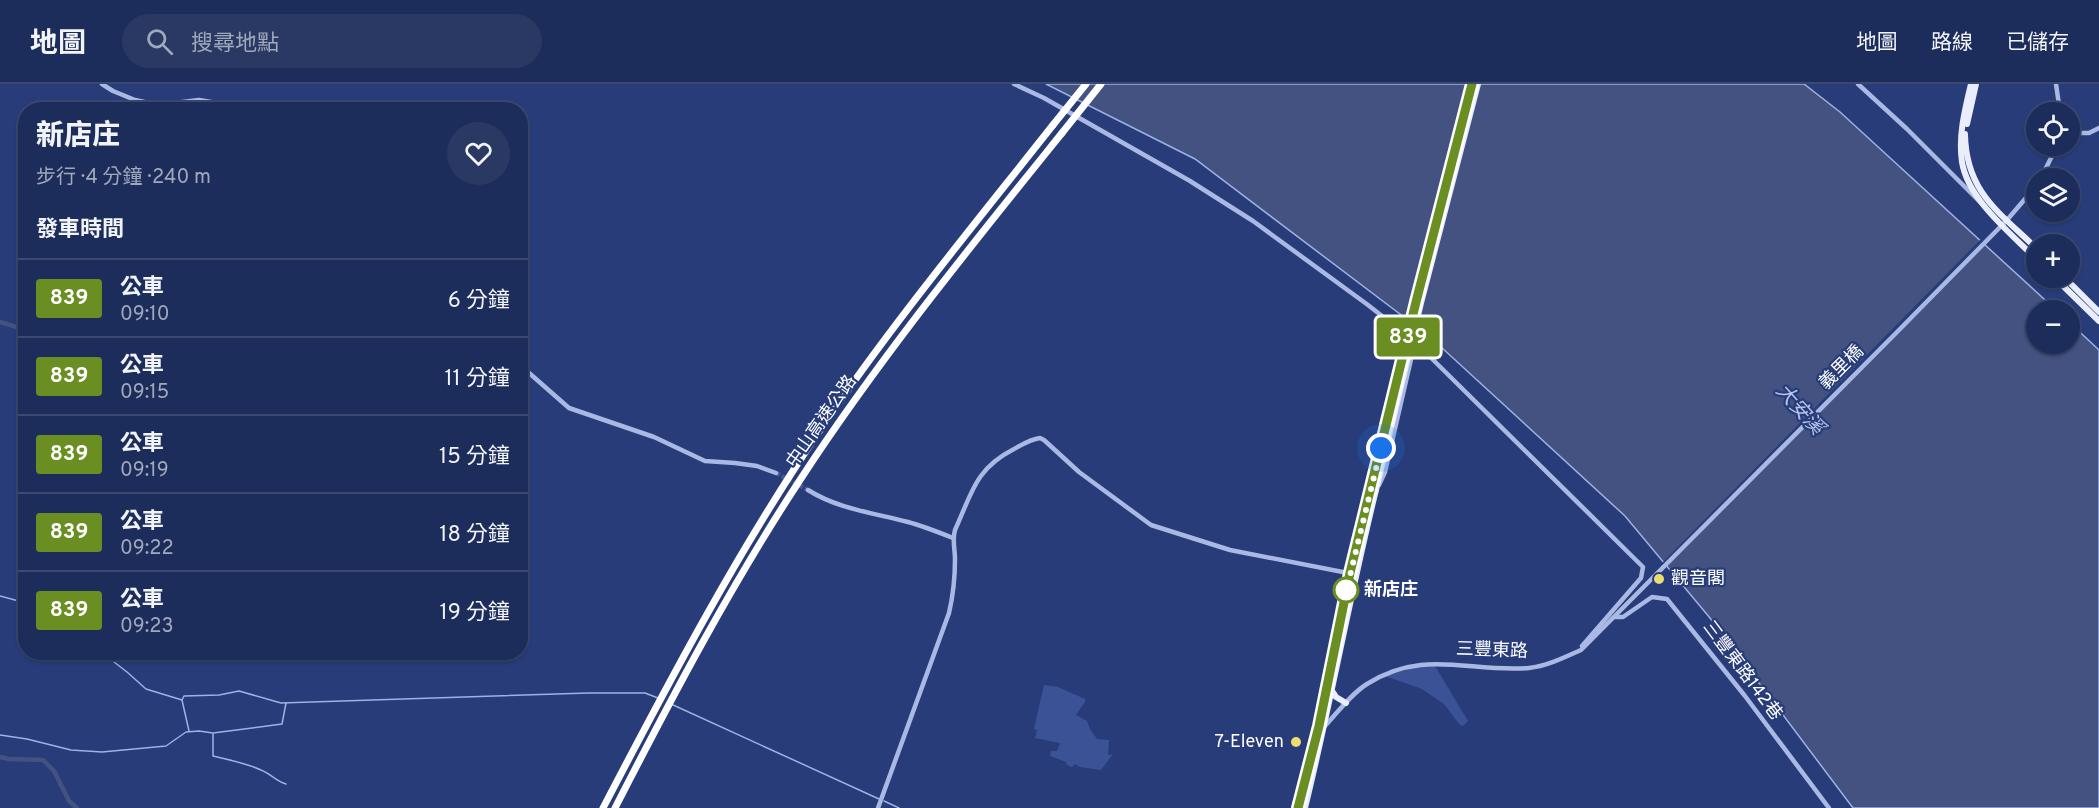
<!DOCTYPE html>
<html lang="zh-TW">
<meta charset="utf-8">
<style>
:root{--surface:#1d2d5b;--page:#2a3964;--text:#f1f3f6;--muted:#a0a8bb;--line:#3b4971}
body{margin:0;font-family:Overpass,"Noto Sans TC",sans-serif;background:var(--page);color:var(--text);height:100vh;display:flex;flex-direction:column;font-size:22px;white-space:nowrap}
*{box-sizing:border-box;margin:0}
p{font-size:20px;color:var(--muted)}
.icon{flex:none;width:33px;height:33px;fill:none;stroke:currentColor;stroke-width:2;stroke-linecap:round;stroke-linejoin:round}
.map{position:relative;flex:1;overflow:hidden}
.details{position:absolute;left:18px;top:18px;width:510px;height:558px;display:flex;flex-direction:column;background:var(--surface);border-radius:24px;box-shadow:0 2px 4px #0004,0 0 0 2px var(--line)}
.details>*{flex:none}
.badge{padding:0 12px;border-radius:4px;font-size:21px;line-height:39px}
.tools{position:absolute;left:2026px;top:18px;display:grid;gap:12px}
.tools a{display:grid;place-items:center;width:54px;height:54px;border-radius:50%;background:var(--surface);box-shadow:0 2px 4px #0004,0 0 0 2px var(--line);font-size:30px}
.you{position:absolute;width:30px;height:30px;margin:-15px;border:4px solid #fff;border-radius:50%;background:#1a73e8;box-shadow:0 0 0 9px #1a73e833}
.map>.badge{position:absolute;translate:-50% -50%;box-shadow:0 0 0 3px #fff}
h2{padding:0 18px;font-size:22px;line-height:54px}
.round{display:grid;place-items:center;flex:none;width:63px;height:63px;border-radius:32px;background:var(--page)}
.summary{display:flex;align-items:center;justify-content:space-between;height:102px;padding:0 18px}
h1{font-size:28px;font-weight:800;line-height:45px}
ul{padding:0;list-style:none}
li{display:flex;align-items:center;gap:18px;height:78px;padding:0 18px;border-top:2px solid var(--line)}
li div{flex:1}
li b{display:block;font-size:22px}
li em{font-style:normal}
li .badge{min-width:66px;font-weight:700;text-align:center}
header{display:flex;align-items:center;gap:36px;box-sizing:border-box;height:84px;padding:0 30px;background:var(--surface);border-bottom:2px solid var(--line)}
header strong{font-size:28px}
nav{display:flex;gap:33px;margin-inline-start:auto;font-size:21px}
.search{width:420px;height:54px;background:var(--page);display:flex;align-items:center;gap:15px;box-sizing:border-box;padding:0 21px;border-radius:33px;color:var(--muted);font-size:22px}
.map>svg:first-child{display:block}
.green{fill:#3b5396}
.water{fill:#435280;stroke:#9eb2e3;stroke-width:1.5}
.pier{fill:#273c79}
.lines{fill:none;stroke-linecap:round;stroke-linejoin:round}
.stream{stroke:#9eb2e3;stroke-width:1.5}
.canal{stroke:#435280;stroke-width:4.5}
.minor-tunnel{stroke:#47598d;stroke-width:4.5;stroke-dasharray:4.5 2;stroke-linecap:butt}
.minor{stroke:#aab9e3;stroke-width:4.5}
.major{stroke:#e9edfc;stroke-width:6}
.highway{stroke:#fff;stroke-width:7}
.major-bridge{stroke:#e9edfc;stroke-width:6}
.highway-bridge{stroke:#fff;stroke-width:7}
.line-casing{stroke:#fff;stroke-width:14}
.line{stroke:#6b8e23;stroke-width:9}
.walk{stroke:#fff;stroke-width:6;stroke-dasharray:0 10.8}
.poi-dot{fill:#ebdd70;stroke:#273c79;stroke-width:2}
.stop-dot{fill:#fff;stroke:#6b8e23;stroke-width:3}
.labels{text-anchor:middle;dominant-baseline:central;stroke-width:4.5;stroke-linejoin:round;paint-order:stroke}
.street-label{font-size:18px;fill:#fff;stroke:#273c79}
.poi-label{font-size:18px;fill:#fff;stroke:#273c79;text-anchor:start}
.stop-label{font-size:18px;font-weight:bold;fill:#fff;stroke:#273c79;text-anchor:start}
.water-label{font-size:20px;font-style:italic;fill:#b5c4eb;stroke:#273c79}
</style>
<header>
<strong>地圖</strong>
<div class="search"><svg class="icon" aria-label="search" viewBox="0 0 24 24"><circle cx="10" cy="10" r="6"/><path d="M15 15l6 6"/></svg>搜尋地點</div>
<nav><a>地圖</a><a>路線</a><a>已儲存</a></nav>
</header>
<div class="map">
<svg width="2099" height="724" viewBox="0 0 2099 724">
<rect width="100%" height="100%" fill="#273c79"/>
<!-- green -->
<g class="green">
<path d="M1435 582 1468 637 1463 642 1460 641 1444 620 1422 605 1385 592 1411 584Z"/>
<path d="M1044 601 1058 603 1085 615V618L1076 631 1087 637 1090 645 1097 655 1109 656 1108 671 1113 670 1101 686 1080 683 1075 680 1072 683 1067 681 1066 678 1050 672 1051 667H1057L1060 659 1035 654 1037 646 1034 645Z"/>
</g>
<!-- water -->
<path class="water" d="M1046 0H1804L1840 28 2056 226H2037V260H2070V239L2099 266V724H1853L1710 534 1625 432 1429 252 1195 75Z"/>
<!-- pier -->
<g class="pier">
<path d="M1466 0H1479L1417 246 1406 238Z"/>
<path d="M1982 154 1986 157 1665 484 1661 480Z"/>
</g>
<g class="lines">
<!-- stream -->
<g class="stream">
<path d="M0 512 26 519"/>
<path d="M101 568 127 588 146 605 182 616 184 612 219 611 239 607 281 619 588 609H645L658 614"/>
<path d="M182 616 189 647"/>
<path d="M671 620 879 715"/>
<path d="M213 650V672C229 676 246 679 261 686 271 690 276 697 286 700"/>
<path d="M0 651 27 655 71 666 102 668 166 662 186 648 199 647 213 649 282 640 286 619"/>
<path d="M884 717 899 724"/>
</g>
<!-- canal -->
<g class="canal">
<path d="M0 238 26 246"/>
<path d="M0 673 9 675 43 676 54 687 69 717 77 724"/>
</g>
<!-- minor-tunnel -->
<path class="minor-tunnel" d="M776 389 808 406"/>
<!-- minor -->
<g class="minor">
<path d="M102 0 113 7 135 16 158 21 199 16 259 26"/>
<path d="M1014 0 1044 14 1190 97 1253 137 1368 221 1415 258 1643 483 1641 494 1582 562"/>
<path d="M1858 0 1907 45 1981 119"/>
<path d="M2056 0 2060 28"/>
<path d="M2070 49H2089L2099 44"/>
<path d="M2041 94 2057 62"/>
<path d="M520 281 569 324 654 353 705 377 735 379 757 382 776 389"/>
<path d="M1379 401 1385 388 1415 258"/>
<path d="M1370 402 1372 384 1406 250"/>
<path d="M808 406C838 425 874 429 908 438 923 442 938 448 953 454"/>
<path d="M1615 533H1623L1652 513 1667 515 1745 612 1829 724"/>
<path d="M1325 642C1338 628 1351 610 1367 600 1424 564 1469 589 1529 584 1548 582 1565 573 1581 566L1900 245 2007 136 2037 101"/>
<path d="M878 724 949 529C953 512 955 493 955 475 955 465 952 456 955 446 972 409 975 385 1014 365 1023 360 1031 355 1040 354L1044 356 1079 388 1151 441 1230 466 1353 490"/>
</g>
<!-- major -->
<g class="major">
<path d="M1971 0C1965 25 1958 52 1962 78 1968 116 2011 149 2037 176"/>
<path d="M1967 40 1976 0"/>
<path d="M1965 50C1966 108 1999 128 2037 165"/>
<path d="M2055 194 2099 237"/>
<path d="M2065 194 2099 228"/>
<path d="M1332 607 1336 613 1346 619"/>
<path d="M1298 724 1319 642 1350 489 1371 406"/>
<path d="M1305 724C1331 618 1350 511 1376 406"/>
</g>
<!-- highway -->
<g class="highway">
<path d="M603 724C671 594 739 465 822 343 893 239 974 141 1053 41"/>
<path d="M615 724C672 613 731 501 800 396 879 275 971 162 1062 49"/>
</g>
<!-- major-bridge -->
<g class="major-bridge">
<path d="M1371 406 1472 0"/>
<path d="M1376 406 1421 219 1478 0"/>
</g>
<!-- highway-bridge -->
<g class="highway-bridge">
<path d="M1053 41 1086 0"/>
<path d="M1062 49 1101 0"/>
</g>
</g>
<g class="lines">
<defs>
<path id="line" d="M1298 724 1319 642 1350 489 1416 218 1472 0"/>
</defs>
<!-- line casing -->
<use href="#line" class="line-casing"/>
<!-- line -->
<use href="#line" class="line"/>
<!-- walk -->
<path class="walk" d="M1346 506V508L1381 364"/>
</g>
<!-- markers -->
<g class="poi-dot">
<circle cx="1659" cy="495" r="6"/>
<circle cx="1296" cy="658" r="6"/>
</g>
<circle class="stop-dot" cx="1346" cy="506" r="12"/>
<g class="labels">
<!-- street labels -->
<g class="street-label">
<text transform="translate(1842 284) rotate(-45)">義里橋</text>
<text transform="translate(822 338) rotate(-55)">中山高速公路</text>
<text transform="translate(1492 567) rotate(2)">三豐東路</text>
<text transform="translate(1742 587) rotate(53)">三豐東路142巷</text>
</g>
<!-- poi labels -->
<g class="poi-label">
<text x="1671" y="495">觀音閣</text>
<text x="1284" y="658" text-anchor="end">7-Eleven</text>
</g>
<!-- stop labels -->
<g class="stop-label">
<text x="1364" y="506">新店庄</text>
</g>
<!-- water labels -->
<g class="water-label">
<text transform="translate(1799 326) rotate(48)">大安溪</text>
</g>
</g>
</svg>
<div class="tools">
<a><svg class="icon" aria-label="locate" viewBox="0 0 24 24"><circle cx="12" cy="12" r="6"/><path d="M12 2v4M12 18v4M2 12h4M18 12h4"/></svg></a>
<a><svg class="icon" aria-label="layers" viewBox="0 0 24 24"><path d="M12 4l9 5-9 5-9-5zM3 14l9 5 9-5"/></svg></a>
<a>+</a>
<a>−</a>
</div>
<div class="you" style="left:1381px;top:364px"></div>
<b class="badge" style="left:1408px;top:253px;background:#6b8e23;color:#fff">839</b>
<section class="details">
<div class="summary"><div><h1>新店庄</h1><p>步行 · 4 分鐘 · 240 m</p></div><a class="round"><svg class="icon" aria-label="heart" viewBox="0 0 24 24"><path d="M12 20l-8-8c-3-5 5-10 8-4 3-6 11-1 8 4z"/></svg></a></div>
<h2>發車時間</h2>
<ul>
<li><span class="badge" style="background:#6b8e23;color:#fff">839</span><div><b>公車</b><p>09:10</p></div><em>6 分鐘</em></li>
<li><span class="badge" style="background:#6b8e23;color:#fff">839</span><div><b>公車</b><p>09:15</p></div><em>11 分鐘</em></li>
<li><span class="badge" style="background:#6b8e23;color:#fff">839</span><div><b>公車</b><p>09:19</p></div><em>15 分鐘</em></li>
<li><span class="badge" style="background:#6b8e23;color:#fff">839</span><div><b>公車</b><p>09:22</p></div><em>18 分鐘</em></li>
<li><span class="badge" style="background:#6b8e23;color:#fff">839</span><div><b>公車</b><p>09:23</p></div><em>19 分鐘</em></li>
</ul>
</section>
</div>
